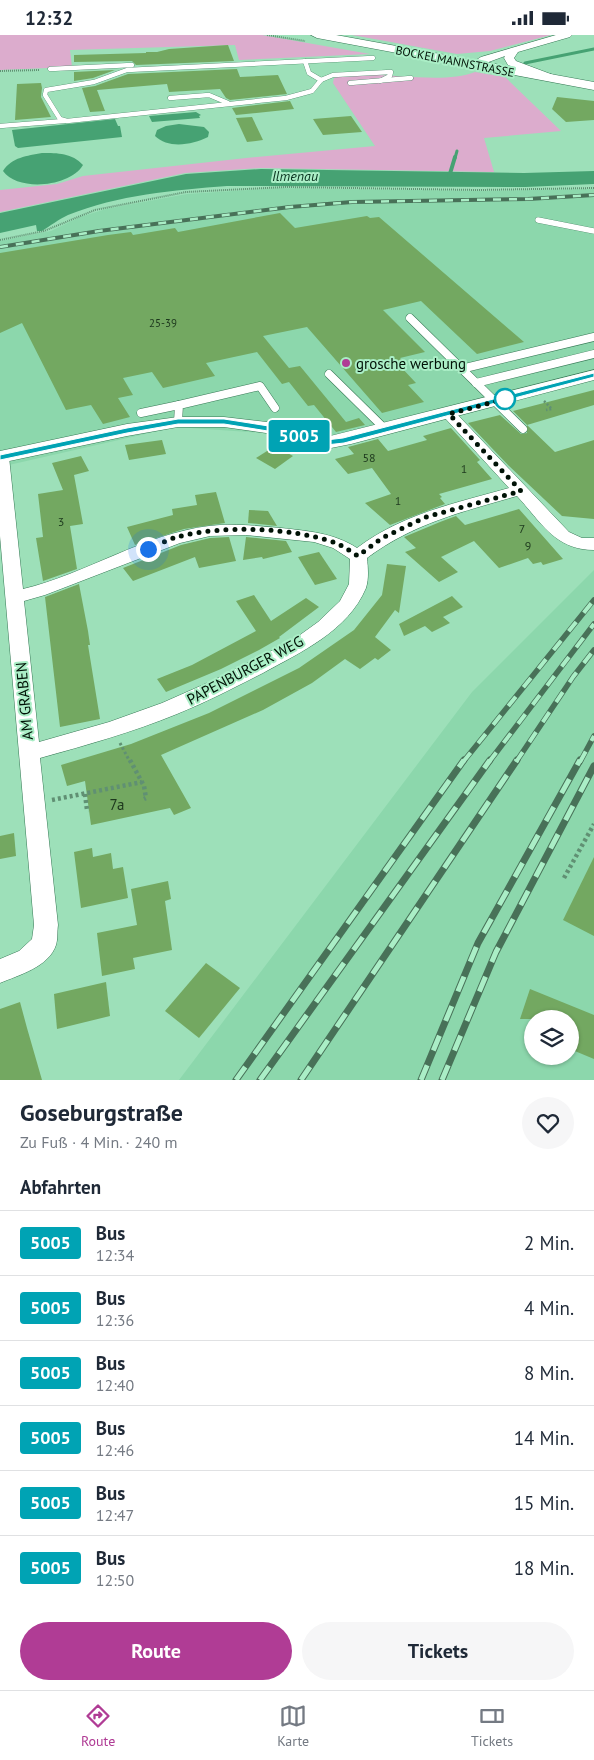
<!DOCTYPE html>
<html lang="de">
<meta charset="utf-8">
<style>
:root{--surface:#fff;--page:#f6f6f7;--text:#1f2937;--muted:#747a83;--line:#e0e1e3;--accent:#b03c95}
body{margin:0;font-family:"PT Sans",sans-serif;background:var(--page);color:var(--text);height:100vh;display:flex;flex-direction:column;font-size:19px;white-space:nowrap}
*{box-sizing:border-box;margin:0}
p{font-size:16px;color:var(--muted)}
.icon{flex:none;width:28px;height:28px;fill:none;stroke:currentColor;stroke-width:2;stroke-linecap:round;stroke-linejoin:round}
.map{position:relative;height:1045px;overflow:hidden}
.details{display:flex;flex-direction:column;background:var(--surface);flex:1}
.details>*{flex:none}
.badge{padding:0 10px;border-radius:4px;font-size:18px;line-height:32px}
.tools{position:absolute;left:524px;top:975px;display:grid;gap:10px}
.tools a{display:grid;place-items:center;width:55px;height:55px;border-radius:50%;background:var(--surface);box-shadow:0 1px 4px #0004;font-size:25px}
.you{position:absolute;width:25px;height:25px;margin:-12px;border:4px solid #fff;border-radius:50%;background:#1a73e8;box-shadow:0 0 0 8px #1a73e833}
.map>.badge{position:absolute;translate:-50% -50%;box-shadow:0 0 0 2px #fff}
h2{padding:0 20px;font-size:19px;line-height:45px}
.round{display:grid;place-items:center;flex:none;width:52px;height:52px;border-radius:26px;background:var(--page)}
.overview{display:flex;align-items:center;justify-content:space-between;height:85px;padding:0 20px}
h1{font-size:24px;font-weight:700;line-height:38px}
.button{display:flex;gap:10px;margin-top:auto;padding:10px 20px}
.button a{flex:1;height:58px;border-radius:30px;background:var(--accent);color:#fff;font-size:20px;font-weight:700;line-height:58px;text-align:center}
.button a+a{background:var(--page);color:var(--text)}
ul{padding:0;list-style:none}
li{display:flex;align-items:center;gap:15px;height:65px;padding:0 20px;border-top:1px solid var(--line)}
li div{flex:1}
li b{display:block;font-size:19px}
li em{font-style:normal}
li .badge{min-width:55px;font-weight:700;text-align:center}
.status{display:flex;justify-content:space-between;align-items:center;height:35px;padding:0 25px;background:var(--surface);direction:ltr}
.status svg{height:14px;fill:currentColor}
.tabs{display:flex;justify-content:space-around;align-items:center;height:70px;border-top:1px solid var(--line);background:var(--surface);font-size:14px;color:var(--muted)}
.tabs a{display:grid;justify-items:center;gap:2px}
.tabs .current{color:var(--accent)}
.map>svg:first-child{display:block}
.built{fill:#8cd7ac;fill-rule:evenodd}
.green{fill:#dcaccd}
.water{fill:#46a273}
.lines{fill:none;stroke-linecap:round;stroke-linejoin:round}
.stream-far1{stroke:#46a273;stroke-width:3}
.stream{stroke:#46a273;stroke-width:4}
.building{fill:#73a861}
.service-far2-casing{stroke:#377956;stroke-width:5}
.service-far1-casing{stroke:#377956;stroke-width:6}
.service-casing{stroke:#377956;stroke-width:9}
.minor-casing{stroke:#377956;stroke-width:1}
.tertiary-casing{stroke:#377956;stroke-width:1}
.secondary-casing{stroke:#377956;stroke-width:1}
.path-far3{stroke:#609073;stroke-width:2;stroke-dasharray:1 1;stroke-linecap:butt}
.path-far2{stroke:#609073;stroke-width:2.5;stroke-dasharray:2 2;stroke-linecap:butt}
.path-far1{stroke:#609073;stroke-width:3;stroke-dasharray:2.5 2.5;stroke-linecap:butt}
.path{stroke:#609073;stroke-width:4.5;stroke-dasharray:3 3;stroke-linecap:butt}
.service-far2{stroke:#fff;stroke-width:4.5}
.service-far1{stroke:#fff;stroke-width:5.5}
.service{stroke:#fff;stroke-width:8}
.minor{fill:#fff;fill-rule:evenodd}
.tertiary{fill:#fff;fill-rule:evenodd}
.secondary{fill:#fff;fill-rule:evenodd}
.rail-far2-casing{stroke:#487158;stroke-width:4}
.rail-far1-casing{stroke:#487158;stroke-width:5.5}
.rail-casing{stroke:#487158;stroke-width:7}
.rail-far2{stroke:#aaeec6;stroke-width:2.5;stroke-dasharray:8;stroke-linecap:butt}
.rail-far1{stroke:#aaeec6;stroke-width:4;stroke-dasharray:12;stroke-linecap:butt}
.rail{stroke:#aaeec6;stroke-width:5;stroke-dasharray:16;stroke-linecap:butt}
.line{fill:#00a3b4;stroke:#fff}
.walk{stroke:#001206;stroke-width:5;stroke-dasharray:0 9}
.poi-dot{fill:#b03c95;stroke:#aaeec6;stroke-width:2}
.stop-dot{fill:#fff;stroke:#00a3b4;stroke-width:2.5}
.labels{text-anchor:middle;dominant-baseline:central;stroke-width:4;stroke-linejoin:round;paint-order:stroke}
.far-number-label{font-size:11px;fill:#1d381d}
.far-street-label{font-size:12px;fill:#001206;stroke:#aaeec6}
.number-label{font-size:12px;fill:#1d381d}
.far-water-label{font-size:14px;font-style:italic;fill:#09321f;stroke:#aaeec6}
.poi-label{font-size:15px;fill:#001206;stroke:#aaeec6;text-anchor:start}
.street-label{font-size:15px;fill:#001206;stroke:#aaeec6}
.near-number-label{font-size:15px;fill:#1d381d}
</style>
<div class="status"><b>12:32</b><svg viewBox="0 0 49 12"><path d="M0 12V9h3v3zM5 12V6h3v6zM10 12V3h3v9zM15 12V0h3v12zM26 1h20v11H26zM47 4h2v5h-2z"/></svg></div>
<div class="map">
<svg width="594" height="1045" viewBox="0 0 594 1045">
<rect width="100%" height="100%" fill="#9de0b9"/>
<!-- built -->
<g class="built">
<path d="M280 153 481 156 594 154V343L319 415 265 398 176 392 0 432V206L51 196 80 182 106 174 187 159Z"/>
<path d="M594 535V1045H179L472 657ZM532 984H570V1021H532Z"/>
</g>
<!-- green -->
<g class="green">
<path d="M0 0H262L370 19 239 25 235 10 70 15 72 32 0 35Z"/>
<path d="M352 0H551L490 16 457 19Z"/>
<path d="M475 37 505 42 561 96 484 103 494 137 261 133 185 138 0 177V155L57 149 83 141 246 123 375 111 333 48 334 43C342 40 350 41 358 40 391 38 445 49 475 37Z"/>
</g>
<!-- water -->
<g class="water">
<path d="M196 77 201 80 199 81 200 83 152 87 149 81Z"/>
<path d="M115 84 118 91H120L122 102 18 113 15 111 12 95Z"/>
<path d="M179 89 204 92 209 97 208 102C192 110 168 114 155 101L157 95 166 91Z"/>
<path d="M42 118C58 118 72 118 83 130 70 152 18 157 3 136 12 122 27 121 42 118Z"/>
<path d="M261 134 524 138 594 136V149L525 152 227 151C174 155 118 160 68 180 59 184 50 191 42 196H37L36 190 0 198V178L186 139Z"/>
</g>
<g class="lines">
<!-- stream-far1 -->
<g class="stream-far1">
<path d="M525 28 594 14"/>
<path d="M455 123 457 116"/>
</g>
<!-- stream -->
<path class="stream" d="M449 142 455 122"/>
</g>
<!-- building -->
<g class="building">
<path d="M228 10 234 26 136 30 132 26 73 27H74V20L146 18V17H157L169 14Z"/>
<path d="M237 34 240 42 278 40 287 59 230 65 226 63 220 54 169 57 167 49 97 55 105 76 90 77 82 53 95 51 128 39Z"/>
<path d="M115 35 93 43 74 46V37Z"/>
<path d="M41 48 42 53 41 62 51 82 15 85 17 49Z"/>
<path d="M557 62 594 66V85L566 87 552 74Z"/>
<path d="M290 66 294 74 236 80 232 73Z"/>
<path d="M351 81 362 97 323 100 313 84Z"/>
<path d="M252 82 263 105 247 107 236 83Z"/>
<path d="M280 178 295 193 367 181 370 183 379 182 524 307 477 319 421 266 383 275 425 317 400 323 406 329 400 331 416 348 408 350 424 367 382 378 307 292 263 301 289 333 300 331 346 387 359 383 365 390 336 397 314 370 308 371 289 347 282 349 257 317 206 328 215 341 163 353 152 337 123 343 133 360 118 363 130 382 103 389 91 370 66 375 22 288 0 298V218L108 200 131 197 133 200 175 193 178 197Z"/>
<path d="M594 355V370L527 390 513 376Z"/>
<path d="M500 380 521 399 527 398V390L555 417 594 405V484L562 481 508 430 468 388Z"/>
<path d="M451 393 480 425 477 427 492 444 439 459 442 462 440 463 445 469 390 490 365 468 391 459 372 433 348 439 335 424 354 419 348 412 378 404 388 416 427 405 423 401Z"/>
<path d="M162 405 166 419 129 425 125 410Z"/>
<path d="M275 411 293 421 275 434 256 423Z"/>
<path d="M81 421 89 436 74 440 83 489 70 491 77 534 43 546 36 503 43 502 38 459 63 455 52 428Z"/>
<path d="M216 457 225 488 184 494 135 510 127 492 173 480 172 474 197 470 195 460Z"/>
<path d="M519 474 563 524 543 530 541 527 533 529 528 523 499 533 474 506 441 522 458 537 439 547 405 517 416 513 404 502 440 487 456 481 465 490Z"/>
<path d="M249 475 268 476 277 491 248 488Z"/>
<path d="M229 502 236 526 199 533 195 522 133 546 123 533 181 510 210 503Z"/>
<path d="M246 502 286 506 292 517 263 524 262 522 243 525Z"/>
<path d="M319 517 337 544 315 550 298 522Z"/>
<path d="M387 529 406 531 399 578 395 575 375 602 391 615 378 625 375 623 360 634 345 624 312 648 263 675 161 720 191 773 174 780 170 773 91 790 85 746 67 751 61 730 131 709 209 678 299 633 354 595 382 560Z"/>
<path d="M79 549 88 596 90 610H88L100 684 60 692 45 562Z"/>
<path d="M254 560 271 586 306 563 319 572 279 602 280 603 259 615 221 634 166 657 157 644 192 630 256 596 236 566Z"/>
<path d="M452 561 463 572 443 582 450 588 432 597 425 591 404 601 399 589Z"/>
<path d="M14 798 16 821 0 824V801Z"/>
<path d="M92 813 93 822 111 818 113 834 123 832 128 863 81 873 74 817Z"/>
<path d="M594 822V901L563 885Z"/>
<path d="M168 846 171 864 165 866 172 915 133 923 135 934 102 941 97 898 137 890 131 854Z"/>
<path d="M206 928 240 953 199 1003 165 976Z"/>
<path d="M106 947 110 981 57 994 54 959Z"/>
<path d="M530 954 594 980V1024L570 1014V984H520Z"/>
<path d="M20 967 27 993 42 1045H0V974Z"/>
</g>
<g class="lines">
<defs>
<g id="service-far2">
<path d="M373 23 127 35 94 47 46 55 45 60 60 84 67 86 286 63 312 56 321 45 333 40 391 37 390 41 380 46"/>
<path d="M305 26 309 38 321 45"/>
<path d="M50 34 132 30"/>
<path d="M350 48 411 43"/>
<path d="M170 63 209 60 228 68"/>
<path d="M0 91 64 86"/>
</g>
<path id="service-far1" d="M538 185 594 196"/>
<g id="service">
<path d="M410 283 523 394"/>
<path d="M461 334 594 302"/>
<path d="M329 339 386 395"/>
<path d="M476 348 594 319"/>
<path d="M141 378 179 370"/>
<path d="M178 387 179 370 260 351 275 373"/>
</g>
<path id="minor" d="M449 375 454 376 569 497 582 503H594V515C555 515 541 487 517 461 462 477 414 488 367 523 368 533 369 543 366 553 348 596 301 617 263 638 235 652 207 667 177 679 133 697 87 710 40 723L58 890C57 896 58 904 56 910 49 932 19 940 0 948V924L19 916 32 904 34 890 0 501V418L7 419 9 422 23 554C86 539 144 499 209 491 233 488 258 491 281 493 308 496 334 498 357 513 402 479 456 468 509 453L444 382 442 379 444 376ZM246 500 314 507 333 513 350 524 349 549 340 566 318 587 293 605 214 645 162 668 109 687 39 707 24 566 45 560 180 508 210 501Z"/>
<g id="tertiary">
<path d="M556 0H572L570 2 518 17 514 23 516 26 556 41 557 43 556 45H548L508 30 504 23 505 21 475 32 470 29 481 22Z"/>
<path d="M594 335V345L351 409 326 414 273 399 224 392H178L127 401 0 428V416L127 389 178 382H224L275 388 326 402Z"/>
</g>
<path id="secondary" d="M311 0H336L594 47V55L317 3Z"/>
</defs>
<!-- service-far2 casing -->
<use href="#service-far2" class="service-far2-casing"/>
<!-- service-far1 casing -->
<use href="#service-far1" class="service-far1-casing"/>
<!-- service casing -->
<use href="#service" class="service-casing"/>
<!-- minor casing -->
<use href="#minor" class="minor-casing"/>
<!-- tertiary casing -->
<use href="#tertiary" class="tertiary-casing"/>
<!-- secondary casing -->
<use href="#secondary" class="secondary-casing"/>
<!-- path-far3 -->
<g class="path-far3">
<path d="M267 0 305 6"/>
<path d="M0 36 39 35"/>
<path d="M0 205 44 196 95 175 186 157 286 152 479 155 594 153"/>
</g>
<!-- path-far2 -->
<path class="path-far2" d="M544 366 552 374 546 375"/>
<!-- path-far1 -->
<path class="path-far1" d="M120 708 130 727"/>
<!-- path -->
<g class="path">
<path d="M130 725 144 751 146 763 144 764"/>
<path d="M85 759 87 775H89"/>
<path d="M52 765 142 747"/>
<path d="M564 843 594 789"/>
</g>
<!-- service-far2 -->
<use href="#service-far2" class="service-far2"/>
<!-- service-far1 -->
<use href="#service-far1" class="service-far1"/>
<!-- service -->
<use href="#service" class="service"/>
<!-- minor -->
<use href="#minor" class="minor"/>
<!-- tertiary -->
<use href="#tertiary" class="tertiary"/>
<!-- secondary -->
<use href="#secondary" class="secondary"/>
<defs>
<path id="rail-far2" d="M0 212 99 196 290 172 352 167 528 164 594 160"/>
<g id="rail-far1">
<path d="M463 727 594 565"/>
<path d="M489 727 594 589"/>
<path d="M516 727 573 642 594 615"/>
<path d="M580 727 594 701"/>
</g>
<g id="rail">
<path d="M236 1045 464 725"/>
<path d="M260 1045 490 725"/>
<path d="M301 1045 517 725"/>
<path d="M421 1045 478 908 580 725"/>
<path d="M442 1045 496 917 594 731"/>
</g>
</defs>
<!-- rail-far2 casing -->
<use href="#rail-far2" class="rail-far2-casing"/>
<!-- rail-far1 casing -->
<use href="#rail-far1" class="rail-far1-casing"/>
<!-- rail casing -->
<use href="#rail" class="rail-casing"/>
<!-- rail-far2 -->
<use href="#rail-far2" class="rail-far2"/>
<!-- rail-far1 -->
<use href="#rail-far1" class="rail-far1"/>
<!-- rail -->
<use href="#rail" class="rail"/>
</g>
<!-- line -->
<path class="line" d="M594 338V342L344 408 326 410 310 408 274 397 224 389H178L127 398 0 425V420L127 393 178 384H224L275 392 311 403 326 405 343 403Z"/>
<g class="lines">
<!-- walk -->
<path class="walk" d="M148 514C157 510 167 505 177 502 221 490 295 492 338 509 345 512 351 517 358 521L382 503 426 482 521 456 449 379 505 364"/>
</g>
<!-- markers -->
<circle class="poi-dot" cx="346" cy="328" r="5"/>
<circle class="stop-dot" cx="505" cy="364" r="10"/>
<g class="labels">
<!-- far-number labels -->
<g class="far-number-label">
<text x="163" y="288">25-39</text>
</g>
<!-- far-street labels -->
<g class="far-street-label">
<text transform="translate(455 26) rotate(11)">BOCKELMANNSTRASSE</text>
</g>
<!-- number labels -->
<g class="number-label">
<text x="369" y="422">58</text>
<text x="464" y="433">1</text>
<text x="398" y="465">1</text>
<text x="61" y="486">3</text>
<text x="522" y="493">7</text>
<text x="528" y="510">9</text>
</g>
<!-- far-water labels -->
<g class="far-water-label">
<text x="295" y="141">Ilmenau</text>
</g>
<!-- poi labels -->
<g class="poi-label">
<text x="356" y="328">grosche werbung</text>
</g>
<!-- street labels -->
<g class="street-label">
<text transform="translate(245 635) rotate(-28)">PAPENBURGER WEG</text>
<text transform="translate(24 666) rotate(-95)">AM GRABEN</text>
</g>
<!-- near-number labels -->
<g class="near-number-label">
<text x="117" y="769">7a</text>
</g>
</g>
</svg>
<div class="tools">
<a><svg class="icon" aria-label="layers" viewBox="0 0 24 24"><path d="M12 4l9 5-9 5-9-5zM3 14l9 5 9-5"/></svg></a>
</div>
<div class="you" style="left:148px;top:514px"></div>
<b class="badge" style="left:299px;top:401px;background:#00a3b4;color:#fff">5005</b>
</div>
<section class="details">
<div class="overview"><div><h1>Goseburgstraße</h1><p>Zu Fuß · 4 Min. · 240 m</p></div><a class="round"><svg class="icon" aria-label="heart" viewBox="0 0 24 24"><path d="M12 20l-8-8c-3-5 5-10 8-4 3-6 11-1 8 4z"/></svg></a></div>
<h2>Abfahrten</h2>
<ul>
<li><span class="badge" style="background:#00a3b4;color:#fff">5005</span><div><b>Bus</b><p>12:34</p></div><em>2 Min.</em></li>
<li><span class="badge" style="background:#00a3b4;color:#fff">5005</span><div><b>Bus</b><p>12:36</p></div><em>4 Min.</em></li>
<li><span class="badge" style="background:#00a3b4;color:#fff">5005</span><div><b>Bus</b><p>12:40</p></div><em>8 Min.</em></li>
<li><span class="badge" style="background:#00a3b4;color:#fff">5005</span><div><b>Bus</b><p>12:46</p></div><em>14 Min.</em></li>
<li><span class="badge" style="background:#00a3b4;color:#fff">5005</span><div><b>Bus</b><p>12:47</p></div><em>15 Min.</em></li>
<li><span class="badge" style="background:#00a3b4;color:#fff">5005</span><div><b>Bus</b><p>12:50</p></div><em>18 Min.</em></li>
</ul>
<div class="button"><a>Route</a><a>Tickets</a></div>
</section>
<nav class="tabs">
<a class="current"><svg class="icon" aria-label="directions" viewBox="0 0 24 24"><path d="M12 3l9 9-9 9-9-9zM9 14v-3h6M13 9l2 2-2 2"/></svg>Route</a>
<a><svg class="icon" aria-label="map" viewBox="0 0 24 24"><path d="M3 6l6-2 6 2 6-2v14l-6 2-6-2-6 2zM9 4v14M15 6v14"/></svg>Karte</a>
<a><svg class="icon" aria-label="tickets" viewBox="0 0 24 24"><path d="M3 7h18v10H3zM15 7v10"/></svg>Tickets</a>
</nav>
